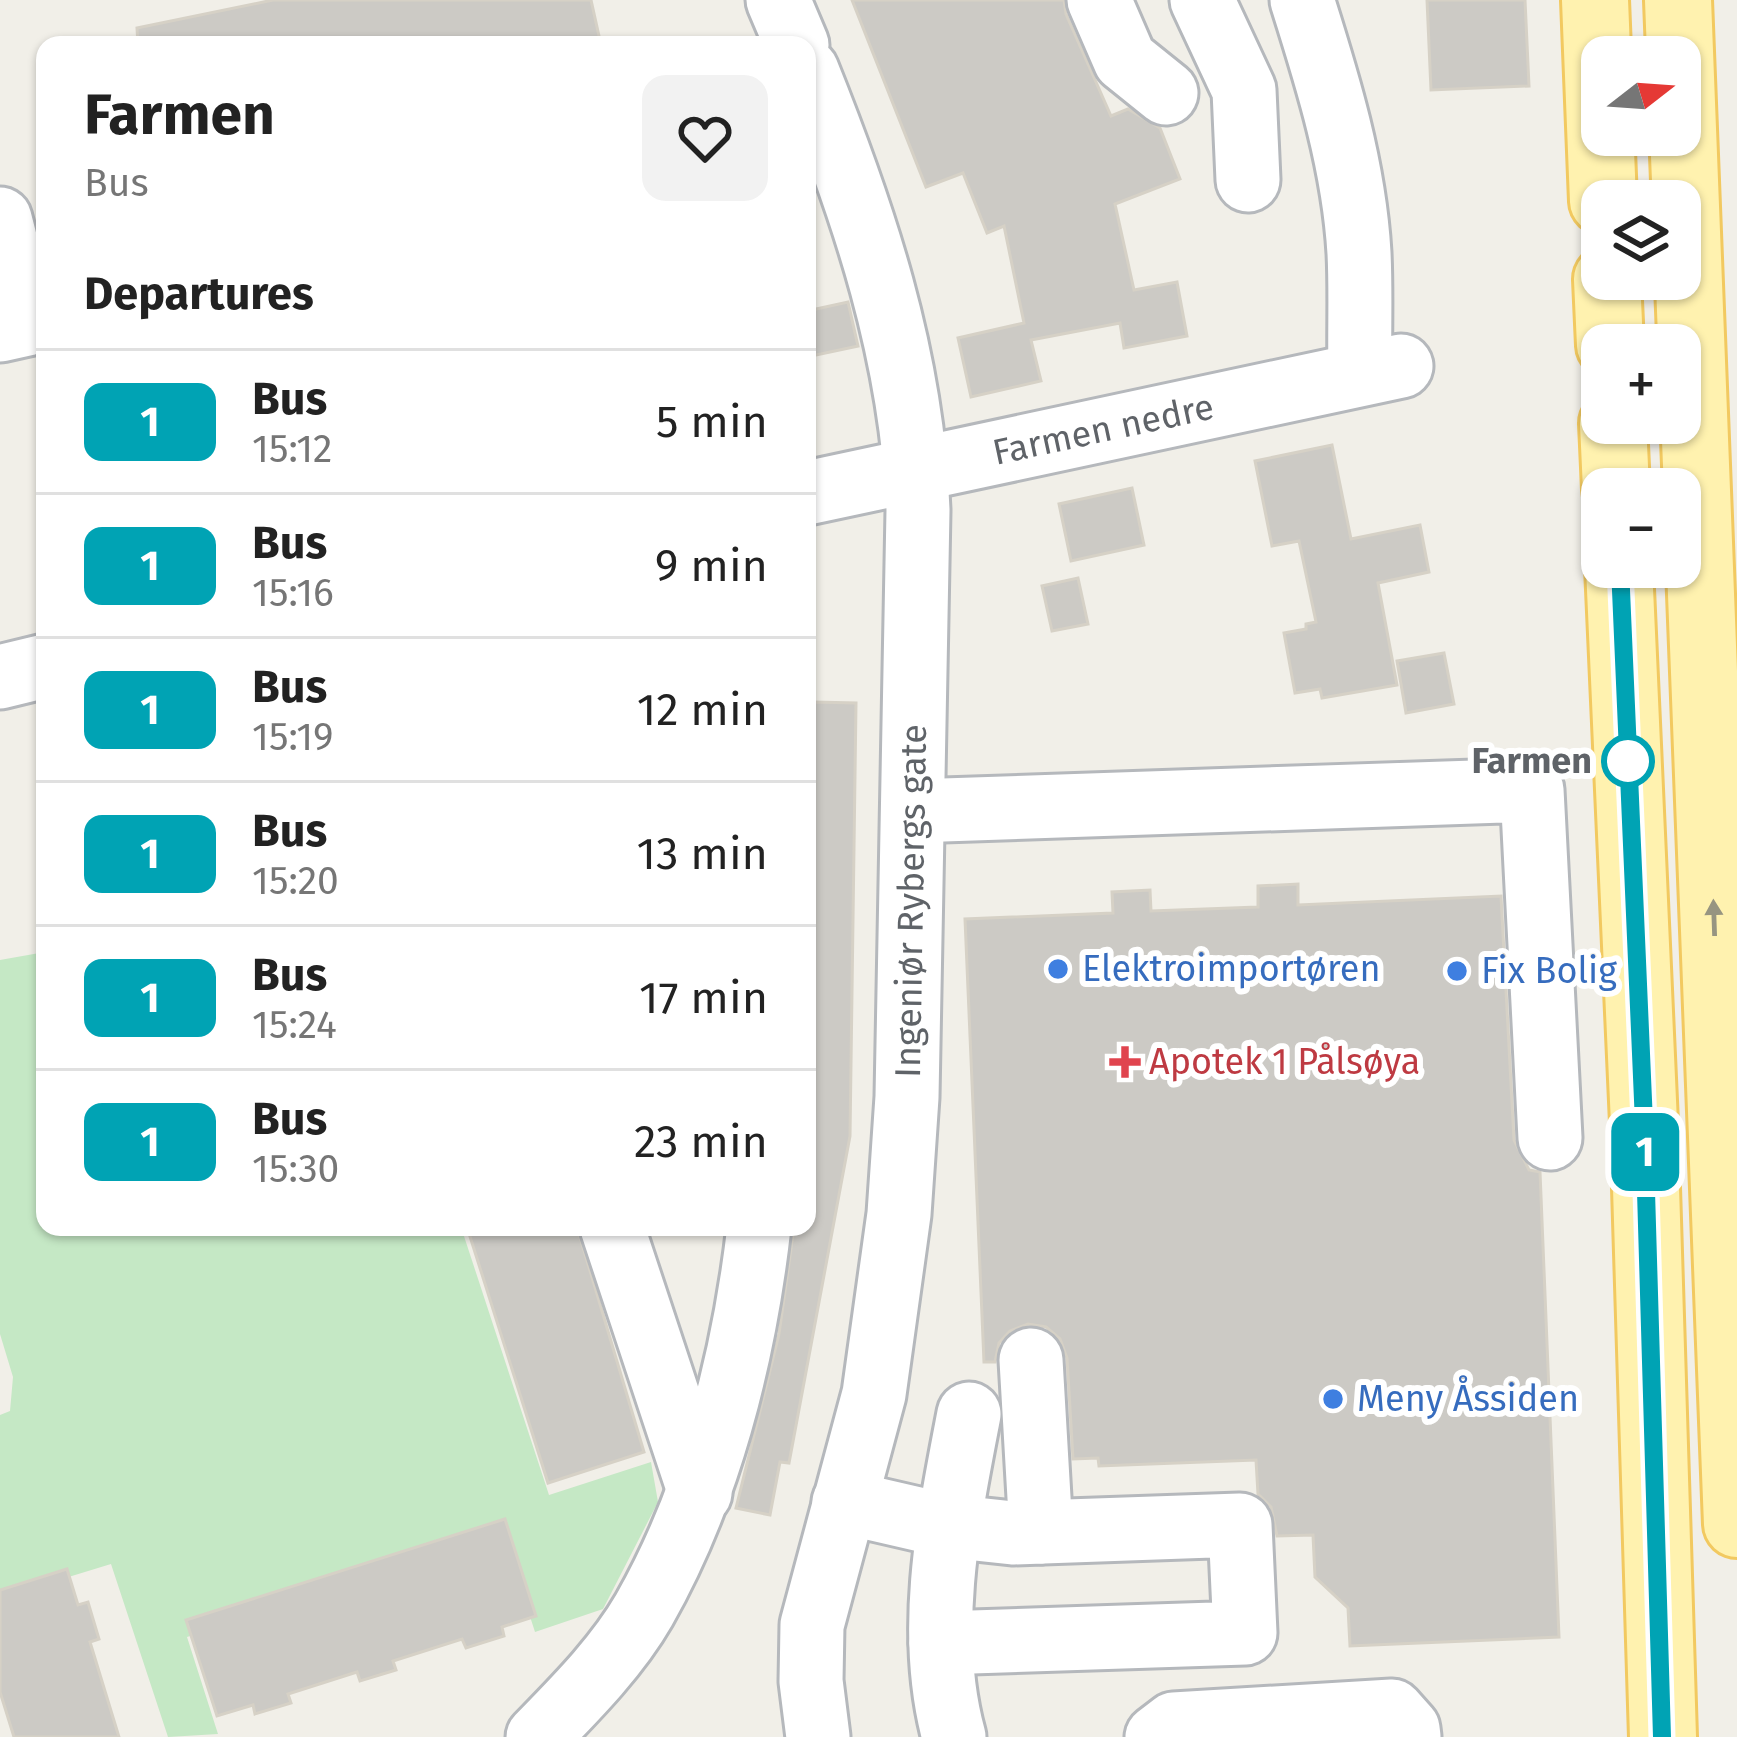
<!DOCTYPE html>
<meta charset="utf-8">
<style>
:root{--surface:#fff;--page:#f2f2f2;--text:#222;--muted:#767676;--line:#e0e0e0}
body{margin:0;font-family:"Fira Sans",sans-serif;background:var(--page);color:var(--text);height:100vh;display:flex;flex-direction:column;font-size:45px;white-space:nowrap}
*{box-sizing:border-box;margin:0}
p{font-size:39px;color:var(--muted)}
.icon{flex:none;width:66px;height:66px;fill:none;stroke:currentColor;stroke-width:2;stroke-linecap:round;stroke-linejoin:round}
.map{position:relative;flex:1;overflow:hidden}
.drawer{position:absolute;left:36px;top:36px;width:780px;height:1200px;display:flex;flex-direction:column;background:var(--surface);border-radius:24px;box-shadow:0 3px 9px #0004}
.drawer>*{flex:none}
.badge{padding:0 24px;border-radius:18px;font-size:42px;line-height:78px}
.needle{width:78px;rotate:73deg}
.tools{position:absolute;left:1581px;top:36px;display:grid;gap:24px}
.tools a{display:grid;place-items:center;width:120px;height:120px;border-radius:24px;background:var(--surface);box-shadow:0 3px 9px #0004;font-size:60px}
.map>.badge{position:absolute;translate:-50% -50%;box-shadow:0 0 0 6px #fff}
h2{padding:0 48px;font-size:45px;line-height:108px}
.round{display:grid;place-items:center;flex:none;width:126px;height:126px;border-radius:24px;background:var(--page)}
.summary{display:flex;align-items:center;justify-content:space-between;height:204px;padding:0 48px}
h1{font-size:57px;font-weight:700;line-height:90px}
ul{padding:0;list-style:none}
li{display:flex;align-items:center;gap:36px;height:144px;padding:0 48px;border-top:3px solid var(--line)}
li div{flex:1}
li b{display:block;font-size:45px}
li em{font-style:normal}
li .badge{min-width:132px;font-weight:700;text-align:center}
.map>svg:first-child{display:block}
.green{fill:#c5e8c5}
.building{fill:#cccac5;stroke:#d6d1c6;stroke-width:3}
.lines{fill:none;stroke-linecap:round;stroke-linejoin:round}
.minor-casing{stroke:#b5b8bc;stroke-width:69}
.major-casing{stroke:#f2c960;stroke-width:72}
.minor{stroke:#fff;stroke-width:63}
.major{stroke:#fff2af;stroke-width:66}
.oneway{fill:#979581}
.line-casing{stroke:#fff;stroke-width:27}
.line{stroke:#00a3b4;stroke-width:18}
.stop-dot{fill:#fff;stroke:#00a3b4;stroke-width:6}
.shop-dot{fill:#3f7fe0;stroke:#fff;stroke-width:4.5}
.health-dot{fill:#e0444e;stroke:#fff;stroke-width:4.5}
.labels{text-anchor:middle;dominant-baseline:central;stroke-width:12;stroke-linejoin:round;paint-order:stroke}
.street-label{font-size:36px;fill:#5f6368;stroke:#fff}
.stop-label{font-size:36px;font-weight:bold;fill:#5f6368;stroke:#fff;text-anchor:end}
.shop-label{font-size:36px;fill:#366cbe;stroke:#fff;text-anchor:start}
.health-label{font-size:36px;fill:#be3a42;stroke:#fff;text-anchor:start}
</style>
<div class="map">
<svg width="1737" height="1737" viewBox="0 0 1737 1737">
<rect width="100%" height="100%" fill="#f1efe8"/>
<!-- green -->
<path class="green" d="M45 952V1227H461L549 1495 651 1462 658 1502 603 1609 535 1632 504 1536 187 1637 218 1734 168 1737 111 1564 0 1598V1415L10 1411 13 1377 0 1334V960Z"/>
<!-- building -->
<g class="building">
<path d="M273 0H591L601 45H138L137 28Z"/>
<path d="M852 0H1064L1066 14 1111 116 1128 109 1160 128 1180 179 1115 204 1134 290 1177 282 1187 336 1124 348 1120 323 1031 340 1041 381 971 397 958 338 1024 323 1004 226 987 233 963 173 926 187Z"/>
<path d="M1427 0H1525L1529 86 1431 90Z"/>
<path d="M848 302 858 346 807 357V311Z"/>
<path d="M1332 445 1351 539 1420 525 1429 572 1378 583 1397 685 1322 698 1320 689 1295 693 1284 633 1306 629V624L1316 622 1299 541 1272 546 1255 461Z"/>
<path d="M1132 488 1144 545 1071 561 1059 504Z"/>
<path d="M1078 578 1088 624 1052 631 1042 586Z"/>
<path d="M1444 653 1454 704 1406 713 1397 661Z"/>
<path d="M813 702 856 703 850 1136 789 1463 780 1462 770 1515 736 1508 779 1334 794 1227H807Z"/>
<path d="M1298 884V905L1501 896 1514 1140 1529 1170 1540 1172 1559 1637 1350 1646 1348 1608 1315 1577 1313 1535 1277 1536 1271 1507 1258 1494 1256 1460 1099 1466 1098 1458 1073 1459 1067 1358 1060 1339 1046 1327 1028 1324 1010 1331 999 1343 995 1362H984L965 919 1113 913 1112 892 1150 890 1151 911 1258 907V886Z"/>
<path d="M467 1227H577L644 1452 548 1483Z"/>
<path d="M505 1519 536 1616 502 1627 504 1636 466 1648 462 1639 393 1661 396 1670 360 1681 357 1672 288 1694 291 1703 255 1714 253 1705 217 1716 186 1620Z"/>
<path d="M67 1569 78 1605 88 1602 99 1639 90 1642 119 1737H14L0 1692V1590Z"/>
</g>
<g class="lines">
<defs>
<g id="minor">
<path d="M778 0 797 45"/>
<path d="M1099 0 1125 60 1166 93"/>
<path d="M1202 0 1244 90 1248 180"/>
<path d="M1302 0C1328 82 1354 166 1359 253 1361 293 1359 333 1360 373"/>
<path d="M807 71C864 213 912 355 918 510L907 1097 899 1214 874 1394 812 1625 811 1681 818 1737"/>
<path d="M0 219 27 324 0 330"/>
<path id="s1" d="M807 493 1401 366"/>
<path d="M0 677 45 666"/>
<path d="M913 811 1532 790 1550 1138"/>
<path d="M612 1227 700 1493"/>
<path d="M1031 1360 1041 1532"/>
<path d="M844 1502 948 1526 1013 1533 1240 1525 1245 1633 941 1643"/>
<path d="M538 1737C575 1699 617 1657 644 1610 709 1496 744 1358 759 1227"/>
<path d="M954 1737C925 1632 949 1518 969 1414"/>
<path d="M1157 1737 1174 1724 1392 1711 1408 1729 1409 1737"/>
</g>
<g id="major">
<path d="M1595 0 1603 201"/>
<path d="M1678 0 1737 1524"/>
<path d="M1607 279 1610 345"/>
<path d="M1613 423 1616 489"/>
<path d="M1619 567 1644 1123 1663 1737"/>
</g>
</defs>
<!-- minor casing -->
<use href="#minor" class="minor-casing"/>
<!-- major casing -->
<use href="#major" class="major-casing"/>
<!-- minor -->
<use href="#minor" class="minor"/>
<!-- major -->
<use href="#major" class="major"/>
</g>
<!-- one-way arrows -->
<defs><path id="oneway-solid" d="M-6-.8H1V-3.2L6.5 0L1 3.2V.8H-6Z" transform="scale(3)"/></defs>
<use class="oneway" href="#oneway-solid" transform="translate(1714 918) rotate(-92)"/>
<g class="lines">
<defs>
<path id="line" d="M1620 567 1644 1123 1662 1737"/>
</defs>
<!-- line casing -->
<use href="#line" class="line-casing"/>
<!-- line -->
<use href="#line" class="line"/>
</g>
<!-- markers -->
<circle class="stop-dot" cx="1628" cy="761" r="24"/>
<g class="shop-dot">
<circle cx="1058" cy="969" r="12"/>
<circle cx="1457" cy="971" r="12"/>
<circle cx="1333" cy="1399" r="12"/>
</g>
<path class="health-dot" d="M1119 1044h12v12h12v12h-12v12h-12v-12h-12v-12h12z"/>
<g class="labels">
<!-- street labels -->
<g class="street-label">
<text stroke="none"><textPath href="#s1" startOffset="303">Farmen nedre</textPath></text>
<text transform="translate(911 901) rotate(-89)">Ingeniør Rybergs gate</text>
</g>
<!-- stop labels -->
<g class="stop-label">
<text x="1592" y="761">Farmen</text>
</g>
<!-- shop labels -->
<g class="shop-label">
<text x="1082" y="969">Elektroimportøren</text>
<text x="1481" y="971">Fix Bolig</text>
<text x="1357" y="1399">Meny Åssiden</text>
</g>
<!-- health labels -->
<g class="health-label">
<text x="1149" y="1062">Apotek 1 Pålsøya</text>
</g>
</g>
</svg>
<div class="tools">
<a><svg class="needle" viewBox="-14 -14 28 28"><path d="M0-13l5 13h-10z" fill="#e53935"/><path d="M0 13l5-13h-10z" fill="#767676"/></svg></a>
<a><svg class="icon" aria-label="layers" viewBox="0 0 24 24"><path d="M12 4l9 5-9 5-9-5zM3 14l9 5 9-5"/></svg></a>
<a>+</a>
<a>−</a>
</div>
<b class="badge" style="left:1645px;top:1152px;background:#00a3b4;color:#fff">1</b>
<section class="drawer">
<div class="summary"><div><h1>Farmen</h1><p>Bus</p></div><a class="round"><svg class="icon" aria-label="heart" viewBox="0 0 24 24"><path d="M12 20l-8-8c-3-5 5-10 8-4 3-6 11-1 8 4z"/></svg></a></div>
<h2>Departures</h2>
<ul>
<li><span class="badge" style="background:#00a3b4;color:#fff">1</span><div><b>Bus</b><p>15:12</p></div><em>5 min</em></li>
<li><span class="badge" style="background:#00a3b4;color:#fff">1</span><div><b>Bus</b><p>15:16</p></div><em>9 min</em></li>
<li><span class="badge" style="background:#00a3b4;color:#fff">1</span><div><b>Bus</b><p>15:19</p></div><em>12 min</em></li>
<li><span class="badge" style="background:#00a3b4;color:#fff">1</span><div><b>Bus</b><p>15:20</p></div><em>13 min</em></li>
<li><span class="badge" style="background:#00a3b4;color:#fff">1</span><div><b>Bus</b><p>15:24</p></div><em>17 min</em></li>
<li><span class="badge" style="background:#00a3b4;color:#fff">1</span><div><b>Bus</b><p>15:30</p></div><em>23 min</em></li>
</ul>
</section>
</div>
